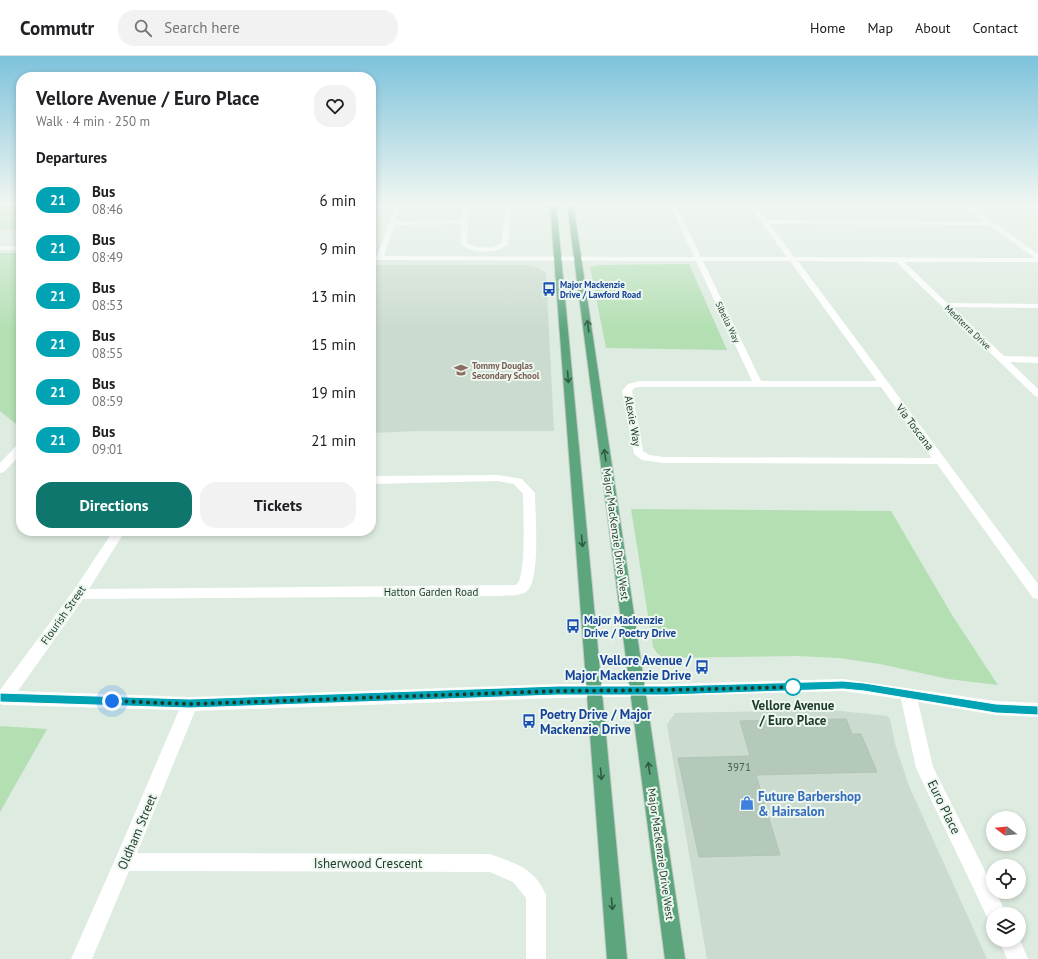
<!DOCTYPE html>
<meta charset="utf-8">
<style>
:root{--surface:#fff;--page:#f2f2f2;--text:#202124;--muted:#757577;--line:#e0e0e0;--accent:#0f766e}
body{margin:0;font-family:"PT Sans",sans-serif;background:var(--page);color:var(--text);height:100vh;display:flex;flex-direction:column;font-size:15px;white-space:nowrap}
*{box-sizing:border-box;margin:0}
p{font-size:13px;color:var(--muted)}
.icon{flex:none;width:22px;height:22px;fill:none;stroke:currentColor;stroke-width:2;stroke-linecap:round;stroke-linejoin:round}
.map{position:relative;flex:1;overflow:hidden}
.details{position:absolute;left:16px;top:16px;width:360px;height:464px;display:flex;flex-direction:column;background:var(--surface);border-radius:16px;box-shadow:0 2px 6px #0003}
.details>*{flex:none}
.badge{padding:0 8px;border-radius:13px;font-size:14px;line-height:26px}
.needle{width:26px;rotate:286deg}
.buttons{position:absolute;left:986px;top:755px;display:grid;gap:8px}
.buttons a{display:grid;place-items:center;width:40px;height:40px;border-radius:50%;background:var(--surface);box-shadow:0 2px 6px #0003;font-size:20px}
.you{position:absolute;width:20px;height:20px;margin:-10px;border:3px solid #fff;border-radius:50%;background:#1a73e8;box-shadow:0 0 0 6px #1a73e833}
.map>.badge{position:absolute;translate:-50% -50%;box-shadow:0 0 0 2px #fff}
h2{padding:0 20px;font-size:15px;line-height:36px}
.round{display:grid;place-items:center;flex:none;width:42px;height:42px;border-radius:16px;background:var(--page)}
.summary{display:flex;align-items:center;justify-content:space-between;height:68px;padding:0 20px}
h1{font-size:19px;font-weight:700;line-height:30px}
.button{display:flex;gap:8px;margin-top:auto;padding:8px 20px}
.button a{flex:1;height:46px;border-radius:16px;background:var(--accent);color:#fff;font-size:16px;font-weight:700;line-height:46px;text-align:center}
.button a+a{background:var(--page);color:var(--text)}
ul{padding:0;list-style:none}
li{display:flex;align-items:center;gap:12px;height:48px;padding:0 20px}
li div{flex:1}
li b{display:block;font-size:15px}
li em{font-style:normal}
li .badge{min-width:44px;font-weight:700;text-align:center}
header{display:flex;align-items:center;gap:24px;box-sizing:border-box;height:56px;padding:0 20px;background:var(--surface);border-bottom:1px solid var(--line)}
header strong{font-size:19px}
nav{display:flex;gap:22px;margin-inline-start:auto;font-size:14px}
.search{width:280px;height:36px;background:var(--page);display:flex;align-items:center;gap:10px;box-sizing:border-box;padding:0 14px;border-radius:16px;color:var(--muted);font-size:15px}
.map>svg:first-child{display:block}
.built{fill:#cbdbcf}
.green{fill:#b3dfb3}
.building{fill:#b5c9bb;stroke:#afc5b5}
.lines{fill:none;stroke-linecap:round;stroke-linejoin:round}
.major-casing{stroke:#c0c8c3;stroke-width:2}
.minor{fill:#fff;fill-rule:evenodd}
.major{fill:#5ca57d;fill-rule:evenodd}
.oneway{stroke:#305b43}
.line{fill:#00a3b4;stroke:#fff}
.walk{stroke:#1d3b2a;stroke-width:4;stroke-dasharray:0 7.2}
.stop-dot{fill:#fff;stroke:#00a3b4;stroke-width:2}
.labels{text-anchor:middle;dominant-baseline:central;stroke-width:4;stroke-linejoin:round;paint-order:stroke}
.far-transit-label{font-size:9px;font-weight:bold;fill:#164399;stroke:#edf7ef;text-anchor:start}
.far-street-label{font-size:9px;fill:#1d3b2a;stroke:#edf7ef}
.far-education-label{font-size:9px;font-weight:bold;fill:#785e54;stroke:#edf7ef;text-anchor:start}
.street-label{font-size:11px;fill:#1d3b2a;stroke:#edf7ef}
.transit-label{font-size:11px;font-weight:bold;fill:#164399;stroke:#edf7ef;text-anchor:start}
.near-number-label{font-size:11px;fill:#435e4e}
.near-transit-label{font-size:13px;font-weight:bold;fill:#164399;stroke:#edf7ef;text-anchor:end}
.near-stop-label{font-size:13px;font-weight:bold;fill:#1d3b2a;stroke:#edf7ef}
.near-shop-label{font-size:13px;font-weight:bold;fill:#366cbe;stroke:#edf7ef;text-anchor:start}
.near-street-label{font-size:13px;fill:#1d3b2a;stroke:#edf7ef}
</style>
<header>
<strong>Commutr</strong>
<div class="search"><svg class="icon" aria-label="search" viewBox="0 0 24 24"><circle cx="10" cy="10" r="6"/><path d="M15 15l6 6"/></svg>Search here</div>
<nav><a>Home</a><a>Map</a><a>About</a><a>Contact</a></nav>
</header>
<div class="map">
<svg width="1038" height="903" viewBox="0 0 1038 903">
<rect width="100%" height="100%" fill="#ddebe0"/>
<!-- built -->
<g class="built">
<path d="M371 209H525L539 212 546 217 554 375H415L371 377Z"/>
<path d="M831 654 887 660 890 663 895 688 909 730 987 903H707L667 669 675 657Z"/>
</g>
<!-- green -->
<g class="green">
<path d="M9 147H21V174L0 173V153Z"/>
<path d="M0 197H21V372L0 355Z"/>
<path d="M689 208 727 294 606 292 590 211 599 209Z"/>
<path d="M631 453 891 455 952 559 998 629 948 623 880 608 839 602 797 600 663 602 657 597 653 591Z"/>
<path d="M0 670 47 673 0 756Z"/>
</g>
<!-- building -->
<path class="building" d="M846 663 852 678H861L877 716 756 719 780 799 699 801 678 702 750 700 740 665Z"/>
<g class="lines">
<defs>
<g id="major">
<path d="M550 147H556L627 903H607Z"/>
<path d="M567 147H573L685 903H665Z"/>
</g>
</defs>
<!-- major casing -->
<use href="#major" class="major-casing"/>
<!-- minor -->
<g class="minor">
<path d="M396 147H402L396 165 462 164 463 147H469L467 187C477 193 492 193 502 187L506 147H512L508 188C498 198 471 198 461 188V168L395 169 384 200 694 201 671 151 568 150 567 149 570 147H754L767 164 983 165 959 147H966L1038 198V206H904L947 247 1038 248V252L952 251 1004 300 1038 301V307L1010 306 1038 333V341L1035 340 896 206 798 205 1038 528V543L1033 542 937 408 663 407 642 404 634 398 622 335 628 328 640 325H752L696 205 371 204V200H377ZM677 151 751 152 787 201H701ZM770 168 989 169 1035 202 794 201ZM703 205H790L877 325H761ZM640 331H881L932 402 663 401 649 399 643 395 632 335 634 332Z"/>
<rect x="0" y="190" width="21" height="4"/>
<path d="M21 388V398L4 416 0 417V407L17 389Z"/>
<path d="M498 419 522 423 535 437C535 456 541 524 527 535 520 541 509 539 500 540L83 543 18 635 190 641 558 628H668L843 623 996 645 1038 647V661L996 659 918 646 933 711 993 831V836H996L1006 858H993V867L989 865 916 712 901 643 843 635 668 640 558 642 195 655 137 797 490 798C516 808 534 811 546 839V903H526V842L513 826 490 816 129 815 92 903H71L117 799 179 654 4 649 0 648V634L74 534 113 475H125L89 533 516 529C527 522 523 453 523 438L514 428 498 425 371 428V420Z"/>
<path d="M1019 882 1028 903H1007L999 884H1019Z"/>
</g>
<!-- major -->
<use href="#major" class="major"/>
</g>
<!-- one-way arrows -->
<defs><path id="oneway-shaft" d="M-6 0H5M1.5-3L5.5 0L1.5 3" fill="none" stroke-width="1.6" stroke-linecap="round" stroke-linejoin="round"/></defs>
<g class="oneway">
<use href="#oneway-shaft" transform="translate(588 270) rotate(-98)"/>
<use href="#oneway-shaft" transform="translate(568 321) rotate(85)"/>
<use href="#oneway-shaft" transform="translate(605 399) rotate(-98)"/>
<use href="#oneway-shaft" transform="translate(582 485) rotate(85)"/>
<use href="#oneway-shaft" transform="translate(649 712) rotate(-98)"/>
<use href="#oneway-shaft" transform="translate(601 718) rotate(85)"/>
<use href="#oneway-shaft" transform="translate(612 848) rotate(85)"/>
</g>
<!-- sky -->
<linearGradient id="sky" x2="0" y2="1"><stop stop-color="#7dc2dc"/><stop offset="0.54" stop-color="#f0f6f1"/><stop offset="1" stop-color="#f0f6f1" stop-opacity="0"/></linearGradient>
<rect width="1038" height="274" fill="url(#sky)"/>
<!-- line -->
<path class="line" d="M843 625 864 627 996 648 1038 650V659L996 657 864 635 843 633 668 639H558L190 652 0 646V637L190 643 558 630H668Z"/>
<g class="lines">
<!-- walk -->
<path class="walk" d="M112 645 190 648 558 635 668 634 793 631"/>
</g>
<!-- icons -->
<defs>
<symbol id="bus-bare" viewBox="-9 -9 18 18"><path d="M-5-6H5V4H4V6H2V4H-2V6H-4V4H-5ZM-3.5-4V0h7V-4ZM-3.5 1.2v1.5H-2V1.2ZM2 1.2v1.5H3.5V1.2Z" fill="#1a4fb4" stroke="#edf7ef" stroke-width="2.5" paint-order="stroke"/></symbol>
<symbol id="school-bare" viewBox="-9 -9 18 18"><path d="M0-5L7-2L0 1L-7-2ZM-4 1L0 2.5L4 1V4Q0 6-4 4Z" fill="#8d6e63" stroke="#edf7ef" stroke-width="2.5" paint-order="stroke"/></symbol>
<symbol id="shop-bare" viewBox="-9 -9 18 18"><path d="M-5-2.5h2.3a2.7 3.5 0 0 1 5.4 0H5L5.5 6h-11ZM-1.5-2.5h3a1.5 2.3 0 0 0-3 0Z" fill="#3f7fe0" stroke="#edf7ef" stroke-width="2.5" paint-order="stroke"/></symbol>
</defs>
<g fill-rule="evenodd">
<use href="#bus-bare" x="539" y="223" width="20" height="20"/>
<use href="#school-bare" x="451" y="304" width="20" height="20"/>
<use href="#bus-bare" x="563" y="560" width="20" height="20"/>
<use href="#bus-bare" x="692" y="601" width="20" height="20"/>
<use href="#bus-bare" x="519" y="655" width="20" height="20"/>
<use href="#shop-bare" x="737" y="737" width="20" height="20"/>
</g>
<!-- markers -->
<circle class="stop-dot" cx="793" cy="631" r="8"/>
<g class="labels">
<!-- far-transit labels -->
<g class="far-transit-label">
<text x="560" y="228">Major Mackenzie<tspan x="560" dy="10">Drive / Lawford Road</tspan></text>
</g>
<!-- far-street labels -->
<g class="far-street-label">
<text transform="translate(728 266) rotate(64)">Sibella Way</text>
<text transform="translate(968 271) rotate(44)">Mediterra Drive</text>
</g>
<!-- far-education labels -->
<g class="far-education-label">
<text x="472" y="309">Tommy Douglas<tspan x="472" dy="10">Secondary School</tspan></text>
</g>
<!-- street labels -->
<g class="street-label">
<text transform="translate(633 365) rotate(80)">Alexie Way</text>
<text transform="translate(915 371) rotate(53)">Via Toscana</text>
<text transform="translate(616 478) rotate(82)">Major MacKenzie Drive West</text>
<text x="431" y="536">Hatton Garden Road</text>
<text transform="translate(63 559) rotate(-55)">Flourish Street</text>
<text transform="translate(661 798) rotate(82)">Major MacKenzie Drive West</text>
</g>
<!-- transit labels -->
<g class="transit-label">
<text x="584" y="564">Major Mackenzie<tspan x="584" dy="13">Drive / Poetry Drive</tspan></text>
</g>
<!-- near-number labels -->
<g class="near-number-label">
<text x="739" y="711">3971</text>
</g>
<!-- near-transit labels -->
<g class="near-transit-label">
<text x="691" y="604">Vellore Avenue /<tspan x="691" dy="15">Major Mackenzie Drive</tspan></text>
<text x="540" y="658" text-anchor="start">Poetry Drive / Major<tspan x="540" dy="15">Mackenzie Drive</tspan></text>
</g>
<!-- near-stop labels -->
<g class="near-stop-label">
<text x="793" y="649">Vellore Avenue<tspan x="793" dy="15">/ Euro Place</tspan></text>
</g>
<!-- near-shop labels -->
<g class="near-shop-label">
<text x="758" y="740">Future Barbershop<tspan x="758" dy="15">&amp; Hairsalon</tspan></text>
</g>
<!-- near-street labels -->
<g class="near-street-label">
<text transform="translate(944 751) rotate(64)">Euro Place</text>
<text transform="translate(137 776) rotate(-67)">Oldham Street</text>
<text x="368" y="807">Isherwood Crescent</text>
</g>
</g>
</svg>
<div class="buttons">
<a><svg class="needle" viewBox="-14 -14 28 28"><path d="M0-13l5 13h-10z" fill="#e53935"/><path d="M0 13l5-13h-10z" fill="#757577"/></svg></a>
<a><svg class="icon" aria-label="locate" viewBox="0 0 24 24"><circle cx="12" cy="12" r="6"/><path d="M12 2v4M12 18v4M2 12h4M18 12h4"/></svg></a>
<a><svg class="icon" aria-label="layers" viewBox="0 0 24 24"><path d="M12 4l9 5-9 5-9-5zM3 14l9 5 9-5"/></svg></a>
</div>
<div class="you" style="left:112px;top:645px"></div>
<section class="details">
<div class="summary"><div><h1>Vellore Avenue / Euro Place</h1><p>Walk · 4 min · 250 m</p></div><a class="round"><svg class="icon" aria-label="heart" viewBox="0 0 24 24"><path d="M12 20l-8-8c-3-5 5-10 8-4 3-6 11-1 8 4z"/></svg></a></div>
<h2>Departures</h2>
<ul>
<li><span class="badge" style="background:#00a3b4;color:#fff">21</span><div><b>Bus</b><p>08:46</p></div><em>6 min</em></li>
<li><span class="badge" style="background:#00a3b4;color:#fff">21</span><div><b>Bus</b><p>08:49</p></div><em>9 min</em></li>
<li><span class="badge" style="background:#00a3b4;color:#fff">21</span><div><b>Bus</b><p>08:53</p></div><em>13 min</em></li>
<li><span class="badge" style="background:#00a3b4;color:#fff">21</span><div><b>Bus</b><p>08:55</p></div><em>15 min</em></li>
<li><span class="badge" style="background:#00a3b4;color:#fff">21</span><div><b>Bus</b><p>08:59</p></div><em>19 min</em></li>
<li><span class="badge" style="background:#00a3b4;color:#fff">21</span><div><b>Bus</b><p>09:01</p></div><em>21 min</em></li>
</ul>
<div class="button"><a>Directions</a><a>Tickets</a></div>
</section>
</div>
